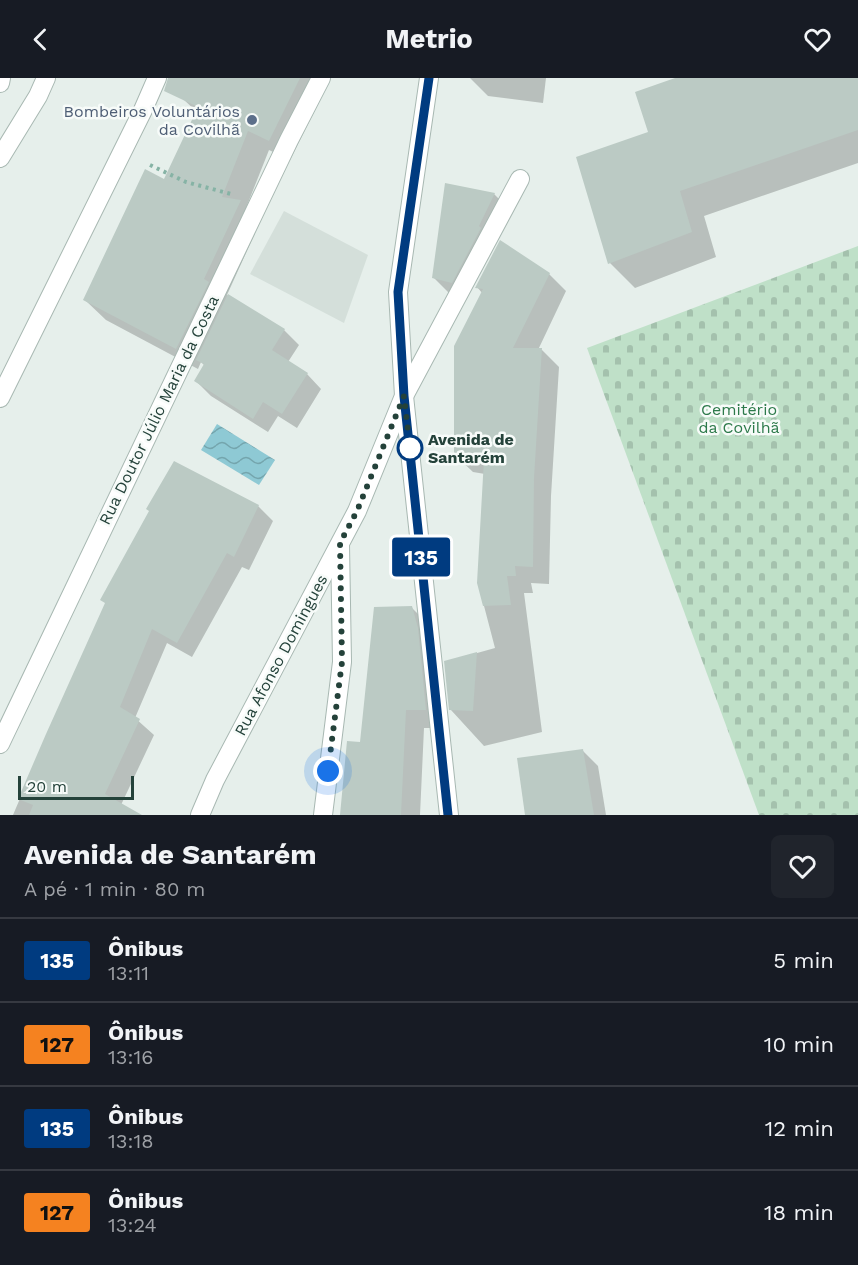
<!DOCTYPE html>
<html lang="pt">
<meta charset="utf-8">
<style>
:root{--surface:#171b24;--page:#20242c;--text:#f1f3f6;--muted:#9ea1a6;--line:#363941}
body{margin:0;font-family:"Work Sans",sans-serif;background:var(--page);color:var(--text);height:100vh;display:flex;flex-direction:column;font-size:22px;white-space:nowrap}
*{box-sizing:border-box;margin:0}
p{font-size:20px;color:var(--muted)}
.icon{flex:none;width:33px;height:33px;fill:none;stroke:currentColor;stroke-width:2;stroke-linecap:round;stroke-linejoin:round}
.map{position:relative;height:737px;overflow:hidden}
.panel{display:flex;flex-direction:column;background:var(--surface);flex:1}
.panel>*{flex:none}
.badge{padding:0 12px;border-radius:4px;font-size:21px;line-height:39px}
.scale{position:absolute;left:18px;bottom:15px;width:116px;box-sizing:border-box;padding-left:6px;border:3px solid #24423a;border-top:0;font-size:16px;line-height:21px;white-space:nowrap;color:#24423a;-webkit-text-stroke:4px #f7fbf9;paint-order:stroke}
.you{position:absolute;width:30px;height:30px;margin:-15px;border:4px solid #fff;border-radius:50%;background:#1a73e8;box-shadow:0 0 0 9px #1a73e833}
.map>.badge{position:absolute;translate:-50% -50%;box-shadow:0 0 0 3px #fff}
.round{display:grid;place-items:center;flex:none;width:63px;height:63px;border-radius:9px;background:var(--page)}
.summary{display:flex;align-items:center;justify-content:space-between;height:102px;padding:0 24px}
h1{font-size:28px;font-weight:700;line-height:45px}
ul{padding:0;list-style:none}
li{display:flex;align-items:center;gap:18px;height:84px;padding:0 24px;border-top:2px solid var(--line)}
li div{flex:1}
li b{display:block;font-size:22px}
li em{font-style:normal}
li .badge{min-width:66px;font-weight:700;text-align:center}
header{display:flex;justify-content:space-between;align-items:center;height:78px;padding:0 24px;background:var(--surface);font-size:27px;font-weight:700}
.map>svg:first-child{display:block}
.built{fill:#d4dfda}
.cemetery{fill:url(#cemetery-stones)}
.water{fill:url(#water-waves)}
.shadow{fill:#0003}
.building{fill:#bbcac4}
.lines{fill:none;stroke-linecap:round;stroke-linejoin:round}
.service-casing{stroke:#a8b8b2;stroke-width:20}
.minor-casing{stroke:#a8b8b2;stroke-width:20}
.path{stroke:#86b3a5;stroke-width:4;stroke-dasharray:3 4.5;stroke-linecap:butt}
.service{stroke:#fff;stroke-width:18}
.minor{stroke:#fff;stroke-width:18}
.line-casing{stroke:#fff;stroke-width:14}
.line{stroke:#003b80;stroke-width:9}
.walk{stroke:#24423a;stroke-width:6;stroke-dasharray:0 10.8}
.service-dot{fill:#5c6f8a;stroke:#f7fbf9;stroke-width:2}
.stop-dot{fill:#fff;stroke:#003b80;stroke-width:3}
.labels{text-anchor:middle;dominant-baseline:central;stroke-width:5;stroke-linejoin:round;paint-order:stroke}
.service-label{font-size:16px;fill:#4e5e75;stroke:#f7fbf9;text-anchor:end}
.park-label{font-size:16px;fill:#2d7a4b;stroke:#f7fbf9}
.street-label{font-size:16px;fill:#24423a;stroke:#f7fbf9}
.stop-label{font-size:16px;font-weight:bold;fill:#24423a;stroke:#f7fbf9;text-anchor:start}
</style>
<header><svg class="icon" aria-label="back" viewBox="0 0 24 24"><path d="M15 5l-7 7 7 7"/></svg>Metrio<svg class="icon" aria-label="heart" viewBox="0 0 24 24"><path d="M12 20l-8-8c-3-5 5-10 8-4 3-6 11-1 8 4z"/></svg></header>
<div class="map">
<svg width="858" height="737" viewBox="0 0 858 737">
<defs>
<pattern id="cemetery-stones" width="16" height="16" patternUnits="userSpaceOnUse" patternTransform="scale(1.5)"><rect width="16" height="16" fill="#bfe0c8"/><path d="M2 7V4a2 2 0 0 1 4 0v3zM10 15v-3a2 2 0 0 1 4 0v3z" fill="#a4c1ad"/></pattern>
<pattern id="water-waves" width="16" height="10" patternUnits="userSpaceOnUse" patternTransform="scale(1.5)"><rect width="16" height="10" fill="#8ec9d4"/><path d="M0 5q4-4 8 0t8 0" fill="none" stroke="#74a5ad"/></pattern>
</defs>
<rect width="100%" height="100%" fill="#e6efeb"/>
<!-- built -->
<path class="built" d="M284 133 368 177 344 245 250 196Z"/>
<!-- cemetery -->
<path class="cemetery" d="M858 168V737H759L587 270Z"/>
<!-- water -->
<path class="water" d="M217 346 275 382 259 407 201 372Z"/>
<!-- shadow -->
<g class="shadow">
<path d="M194 0H331L290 82 269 72 246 130 260 144 227 217 284 252 299 267 288 284 307 296 321 311 297 350 278 338 268 354 211 318 196 303 205 288 201 284 198 291 106 242 85 222 164 103 197 34 183 21Z"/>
<path d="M470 0H546L543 25 488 18Z"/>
<path d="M679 0H858V85L704 138 716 179 635 210 610 185 650 55Z"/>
<path d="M446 107 494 116 509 131 467 219 449 215 434 200Z"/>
<path d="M549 196 566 213 538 272H542L559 289 551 418 549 506 531 505 533 515H524L542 654 484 668 451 632 445 584 495 570 478 505 485 396 473 394 455 377 483 216 477 209Z"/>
<path d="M258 428 273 443 249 492 242 489 192 579 167 565 135 640 154 657 121 727 139 737H13L47 657Z"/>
<path d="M411 529 430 548 444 650H424L420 737H341L348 664 361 666Z"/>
<path d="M583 673 598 688 606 737H526L519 681Z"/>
</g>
<!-- building -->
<g class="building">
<path d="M168 0H300L269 63 248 53 222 119 241 122 204 201 209 204 176 271 83 222 145 91 164 101 198 29 164 13Z"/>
<path d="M675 0H858V52L680 113 692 154 608 186 576 79 648 54 635 14Z"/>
<path d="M445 105 495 115 479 148 481 150 452 205 432 200Z"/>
<path d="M500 162 550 195 513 270H542L534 400 533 489 515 488 516 498H507L511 527 483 528 477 505 484 381 454 377V268L483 211 475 210Z"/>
<path d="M228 216 285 251 272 272 308 295 282 336 263 324 253 341 194 303 204 286 196 282Z"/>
<path d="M174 383 259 427 234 479 227 475 177 565 152 551 120 629 140 641 105 716 142 737H29L33 727 18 721 46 656 105 525 100 522 149 433 146 431Z"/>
<path d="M412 528 418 550 426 632H406L401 737H340L347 663 360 664 374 529Z"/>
<path d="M477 574 473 633 449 632 444 583Z"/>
<path d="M583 671 594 737H525L517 680Z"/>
</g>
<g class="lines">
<defs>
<g id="service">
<path d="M0 5 1 0"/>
<path d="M0 80 38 18 46 0"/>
</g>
<g id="minor">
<path d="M429 0 398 214 404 318 449 737"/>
<path d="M0 320 143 32 157 0"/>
<path d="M0 666 289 62 321 0"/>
<path d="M200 737 215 702 357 433 404 318 520 101"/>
<path d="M323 737 342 584 340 467"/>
</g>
</defs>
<!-- service casing -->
<use href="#service" class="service-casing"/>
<!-- minor casing -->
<use href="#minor" class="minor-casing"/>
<!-- path -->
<path class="path" d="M150 87 186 104 231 116"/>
<!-- service -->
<use href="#service" class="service"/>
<!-- minor -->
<use href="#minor" class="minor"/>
</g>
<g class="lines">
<defs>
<path id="line" d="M429 0 398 214 404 318 448 737"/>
</defs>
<!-- line casing -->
<use href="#line" class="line-casing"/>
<!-- line -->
<use href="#line" class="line"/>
<!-- walk -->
<path class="walk" d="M328 693 342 584 340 465 357 433 404 318 410 370"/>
</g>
<!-- markers -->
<circle class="service-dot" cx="252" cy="42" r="6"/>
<circle class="stop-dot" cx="410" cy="370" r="12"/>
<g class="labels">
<!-- service labels -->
<g class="service-label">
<text x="240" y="33">Bombeiros Voluntários<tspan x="240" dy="18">da Covilhã</tspan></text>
</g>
<!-- park labels -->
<g class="park-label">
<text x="739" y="331">Cemitério<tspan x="739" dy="18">da Covilhã</tspan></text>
</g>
<!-- street labels -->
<g class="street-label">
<text transform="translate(159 332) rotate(-64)">Rua Doutor Júlio Maria da Costa</text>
<text transform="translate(281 577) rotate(-62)">Rua Afonso Domingues</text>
</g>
<!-- stop labels -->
<g class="stop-label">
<text x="428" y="361">Avenida de<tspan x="428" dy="18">Santarém</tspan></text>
</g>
</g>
</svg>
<div class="scale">20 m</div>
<div class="you" style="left:328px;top:693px"></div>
<b class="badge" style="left:421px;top:479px;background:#003b80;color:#fff">135</b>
</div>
<section class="panel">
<div class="summary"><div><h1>Avenida de Santarém</h1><p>A pé · 1 min · 80 m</p></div><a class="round"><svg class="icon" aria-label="heart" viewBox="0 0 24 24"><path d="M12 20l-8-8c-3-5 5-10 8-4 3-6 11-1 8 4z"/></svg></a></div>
<ul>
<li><span class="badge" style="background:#003b80;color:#fff">135</span><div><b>Ônibus</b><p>13:11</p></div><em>5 min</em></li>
<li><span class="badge" style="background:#f58220;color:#111">127</span><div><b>Ônibus</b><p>13:16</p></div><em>10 min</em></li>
<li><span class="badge" style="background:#003b80;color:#fff">135</span><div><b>Ônibus</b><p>13:18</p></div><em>12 min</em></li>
<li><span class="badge" style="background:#f58220;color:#111">127</span><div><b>Ônibus</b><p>13:24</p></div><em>18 min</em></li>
</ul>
</section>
